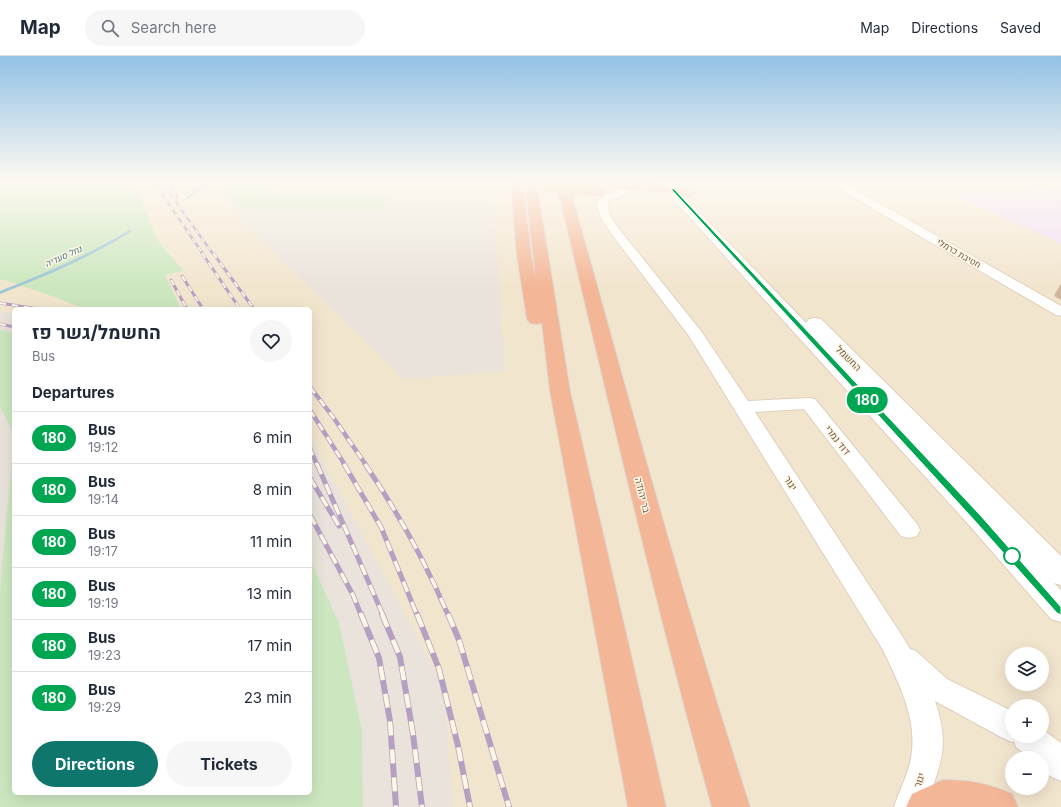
<!DOCTYPE html>
<meta charset="utf-8">
<style>
:root{--surface:#fff;--page:#f6f6f7;--text:#1f2937;--muted:#747a83;--line:#e0e1e3;--accent:#0f766e}
body{margin:0;font-family:Inter,Heebo,sans-serif;background:var(--page);color:var(--text);height:100vh;display:flex;flex-direction:column;font-size:15px;white-space:nowrap}
*{box-sizing:border-box;margin:0}
p{font-size:13px;color:var(--muted)}
.icon{flex:none;width:22px;height:22px;fill:none;stroke:currentColor;stroke-width:2;stroke-linecap:round;stroke-linejoin:round}
.map{position:relative;flex:1;overflow:hidden}
.drawer{position:absolute;left:12px;top:251px;width:300px;height:488px;display:flex;flex-direction:column;background:var(--surface);border-radius:6px;box-shadow:0 4px 16px #0002}
.drawer>*{flex:none}
.badge{padding:0 8px;border-radius:13px;font-size:14px;line-height:26px}
.buttons{position:absolute;left:1005px;top:591px;display:grid;gap:8px}
.buttons a{display:grid;place-items:center;width:44px;height:44px;border-radius:50%;background:var(--surface);box-shadow:0 4px 16px #0002;font-size:20px}
.map>.badge{position:absolute;translate:-50% -50%;box-shadow:0 0 0 2px #fff}
h2{padding:0 20px;font-size:15px;line-height:36px}
.round{display:grid;place-items:center;flex:none;width:42px;height:42px;border-radius:21px;background:var(--page)}
.head{display:flex;align-items:center;justify-content:space-between;height:68px;padding:0 20px}
h1{font-size:19px;font-weight:700;line-height:30px}
.action{display:flex;gap:8px;margin-top:auto;padding:8px 20px}
.action a{flex:1;height:46px;border-radius:24px;background:var(--accent);color:#fff;font-size:16px;font-weight:700;line-height:46px;text-align:center}
.action a+a{background:var(--page);color:var(--text)}
ul{padding:0;list-style:none}
li{display:flex;align-items:center;gap:12px;height:52px;padding:0 20px;border-top:1px solid var(--line)}
li div{flex:1}
li b{display:block;font-size:15px}
li em{font-style:normal}
li .badge{min-width:44px;font-weight:700;text-align:center}
header{display:flex;align-items:center;gap:24px;box-sizing:border-box;height:56px;padding:0 20px;background:var(--surface);border-bottom:1px solid var(--line)}
header strong{font-size:19px}
nav{display:flex;gap:22px;margin-inline-start:auto;font-size:14px}
.search{width:280px;height:36px;background:var(--page);display:flex;align-items:center;gap:10px;box-sizing:border-box;padding:0 14px;border-radius:22px;color:var(--muted);font-size:15px}
.map>svg:first-child{display:block}
.residential{fill:#f2e5ce;fill-rule:evenodd}
.industrial{fill:#e9e3db}
.education{fill:#efdcf7}
.green{fill:#cce7bf}
.lines{fill:none;stroke-linecap:round;stroke-linejoin:round}
.stream{fill:#9cc6d4;fill-rule:evenodd}
.street-casing{stroke:#decfbc;stroke-width:2}
.secondary-casing{stroke:#e0ceb7;stroke-width:2}
.highway-casing{stroke:#ddd7d3;stroke-width:2}
.street{fill:#fff;fill-rule:evenodd}
.secondary{fill:#fff;fill-rule:evenodd}
.highway{fill:#f3b797;fill-rule:evenodd}
.rail-far4-casing{stroke:#b5a0c2;stroke-width:2.5}
.rail-far3-casing{stroke:#b5a0c2;stroke-width:3}
.rail-far2-casing{stroke:#b5a0c2;stroke-width:4.5}
.rail-far1-casing{stroke:#b5a0c2;stroke-width:5}
.rail-casing{stroke:#b5a0c2;stroke-width:6}
.rail-far4{stroke:#fef6e4;stroke-width:1.5;stroke-dasharray:5;stroke-linecap:butt}
.rail-far3{stroke:#fef6e4;stroke-width:2;stroke-dasharray:6;stroke-linecap:butt}
.rail-far2{stroke:#fef6e4;stroke-width:3;stroke-dasharray:8;stroke-linecap:butt}
.rail-far1{stroke:#fef6e4;stroke-width:3.5;stroke-dasharray:11;stroke-linecap:butt}
.rail{stroke:#fef6e4;stroke-width:4.5;stroke-dasharray:14;stroke-linecap:butt}
.highway-bridge-casing{stroke:#ddd7d3;stroke-width:14;stroke-linecap:butt}
.highway-bridge{stroke:#f3b797;stroke-width:12}
.wall{fill:#ceb59e}
.line{fill:#00a651;stroke:#fff}
.stop-dot{fill:#fff;stroke:#00a651;stroke-width:2}
.labels{text-anchor:middle;dominant-baseline:central;stroke-width:3;stroke-linejoin:round;paint-order:stroke}
.far-street-label{font-size:9px;fill:#705a48;stroke:#fef6e4}
.far-water-label{font-size:9px;font-style:italic;fill:#46788a;stroke:#fef6e4}
.street-label{font-size:10px;fill:#705a48;stroke:#fef6e4}
</style>
<header>
<strong>Map</strong>
<div class="search"><svg class="icon" aria-label="search" viewBox="0 0 24 24"><circle cx="10" cy="10" r="6"/><path d="M15 15l6 6"/></svg>Search here</div>
<nav><a>Map</a><a>Directions</a><a>Saved</a></nav>
</header>
<div class="map">
<svg width="1061" height="751" viewBox="0 0 1061 751">
<rect width="100%" height="100%" fill="#fbf2df"/>
<!-- residential -->
<path class="residential" d="M0 125H1061V751H0ZM14 253H310V737H14ZM1012 598H1042V628H1012ZM1012 650H1042V680H1012ZM1012 702H1042V732H1012Z"/>
<!-- industrial -->
<g class="industrial">
<path d="M235 125H492L505 315 404 323 247 170 220 136Z"/>
<path d="M0 257H14V737H310V380L444 632 453 751H0Z"/>
</g>
<!-- education -->
<path class="education" d="M1050 133 1061 135V187L952 139Z"/>
<!-- green -->
<g class="green">
<path d="M0 125H136L143 151 160 188 184 215 165 219 181 253H85L46 238 5 224H0Z"/>
<path d="M214 125H280L267 138H386L381 154 244 153 219 134Z"/>
<path d="M0 274 14 277V379L0 350Z"/>
<path d="M14 382V737H310V503L339 567 362 674 363 751H0V533Z"/>
</g>
<g class="lines">
<!-- stream -->
<g class="stream">
<path d="M209 125H213L188 143H186V141Z"/>
<path d="M129 174 132 175 116 185 84 202 52 217 0 238V235C44 218 88 199 129 174Z"/>
</g>
<defs>
<g id="street">
<path d="M831 125H843L854 133 1061 250V260L1056 259 846 137Z"/>
<path d="M623 133 627 134 628 136C623 141 614 141 608 146 606 156 614 165 619 173L701 275 748 345 809 342 815 343 917 468 920 474 917 480 909 482 901 480 804 353 755 356 901 578 910 593 916 595 947 623 1012 655V680H1042V673L1061 687V725L1050 720 1042 711V702H1031L1016 691 1014 685 1012 686 1001 681 935 645C951 692 940 707 926 751H894C899 735 908 719 911 702 918 663 899 628 883 594L689 280 610 176 600 160 597 150C600 138 612 136 623 133Z"/>
</g>
<g id="secondary">
<path d="M662 125H673L681 137 808 269 806 267 809 263 815 262 821 263 1061 500V529L1054 527 1061 534V566L1051 563 969 469 673 143Z"/>
<path d="M1041 125H1061V131L1042 127Z"/>
</g>
<g id="highway">
<path d="M514 125H536L570 335 666 751H628L550 335 542 267 536 268 530 267 527 263 517 199 511 129ZM525 127 536 223 531 199 523 130Z"/>
<path d="M556 125C599 125 652 124 693 135L695 137 693 139 689 141 672 137 569 129C627 337 683 545 750 751H712C654 544 606 334 556 125Z"/>
<path d="M943 724C969 724 988 727 1012 738L1018 751H906L912 738Z"/>
</g>
</defs>
<!-- street casing -->
<use href="#street" class="street-casing"/>
<!-- secondary casing -->
<use href="#secondary" class="secondary-casing"/>
<!-- highway casing -->
<use href="#highway" class="highway-casing"/>
<!-- street -->
<use href="#street" class="street"/>
<!-- secondary -->
<use href="#secondary" class="secondary"/>
<!-- highway -->
<use href="#highway" class="highway"/>
<defs>
<g id="rail-far4">
<path d="M153 125 203 198"/>
<path d="M161 125 213 198"/>
<path d="M170 125 177 142"/>
</g>
<g id="rail-far3">
<path d="M202 197 240 253"/>
<path d="M213 197 254 253"/>
<path d="M182 220 203 253"/>
<path d="M171 224 187 253"/>
<path d="M0 247 38 253"/>
<path d="M0 268 14 271"/>
</g>
<g id="rail-far2">
<path d="M310 331 333 361 366 409"/>
<path d="M310 354 345 409"/>
<path d="M310 392 317 409"/>
</g>
<g id="rail-far1">
<path d="M317 408 383 559"/>
<path d="M344 408 381 471 417 559"/>
<path d="M365 408C397 455 426 507 448 559"/>
<path d="M310 422 339 470"/>
<path d="M310 459 353 539 361 559"/>
</g>
<g id="rail">
<path d="M361 558 379 602 390 665 396 751"/>
<path d="M382 558 400 601 413 678 422 751"/>
<path d="M417 558 439 613 458 690 470 751"/>
<path d="M448 558 459 584 509 751"/>
</g>
</defs>
<!-- rail-far4 casing -->
<use href="#rail-far4" class="rail-far4-casing"/>
<!-- rail-far3 casing -->
<use href="#rail-far3" class="rail-far3-casing"/>
<!-- rail-far2 casing -->
<use href="#rail-far2" class="rail-far2-casing"/>
<!-- rail-far1 casing -->
<use href="#rail-far1" class="rail-far1-casing"/>
<!-- rail casing -->
<use href="#rail" class="rail-casing"/>
<!-- rail-far4 -->
<use href="#rail-far4" class="rail-far4"/>
<!-- rail-far3 -->
<use href="#rail-far3" class="rail-far3"/>
<!-- rail-far2 -->
<use href="#rail-far2" class="rail-far2"/>
<!-- rail-far1 -->
<use href="#rail-far1" class="rail-far1"/>
<!-- rail -->
<use href="#rail" class="rail"/>
<defs>
<path id="highway-bridge" d="M524 125 547 130 599 134"/>
</defs>
<!-- highway-bridge casing -->
<use href="#highway-bridge" class="highway-bridge-casing"/>
<!-- highway-bridge -->
<use href="#highway-bridge" class="highway-bridge"/>
</g>
<!-- wall -->
<path class="wall" d="M1060 229H1061V244L1054 240Z"/>
<!-- sky -->
<linearGradient id="sky" x2="0" y2="1"><stop stop-color="#93c2e6"/><stop offset="0.54" stop-color="#fdf9f1"/><stop offset="1" stop-color="#fdf9f1" stop-opacity="0"/></linearGradient>
<rect width="1061" height="231" fill="url(#sky)"/>
<!-- line -->
<path class="line" d="M671 133H674L981 460 1061 551V559L1057 557 975 465Z"/>
<!-- markers -->
<circle class="stop-dot" cx="1012" cy="500" r="8"/>
<g class="labels">
<!-- far-street labels -->
<g class="far-street-label">
<text transform="translate(959 197) rotate(30)">חטיבת כרמלי</text>
</g>
<!-- far-water labels -->
<g class="far-water-label">
<text transform="translate(63 200) rotate(-24)">נחל סעדיה</text>
</g>
<!-- street labels -->
<g class="street-label">
<text transform="translate(849 302) rotate(45)">החשמל</text>
<text transform="translate(838 384) rotate(52)">דוד נמרי</text>
<text transform="translate(791 427) rotate(58)">יגור</text>
<text transform="translate(643 439) rotate(76)">בר יהודה</text>
<text transform="translate(919 724) rotate(-70)">יגור</text>
</g>
</g>
</svg>
<div class="buttons">
<a><svg class="icon" aria-label="layers" viewBox="0 0 24 24"><path d="M12 4l9 5-9 5-9-5zM3 14l9 5 9-5"/></svg></a>
<a>+</a>
<a>−</a>
</div>
<b class="badge" style="left:867px;top:344px;background:#00a651;color:#fff">180</b>
<section class="drawer">
<div class="head"><div><h1>החשמל/גשר פז</h1><p>Bus</p></div><a class="round"><svg class="icon" aria-label="heart" viewBox="0 0 24 24"><path d="M12 20l-8-8c-3-5 5-10 8-4 3-6 11-1 8 4z"/></svg></a></div>
<h2>Departures</h2>
<ul>
<li><span class="badge" style="background:#00a651;color:#fff">180</span><div><b>Bus</b><p>19:12</p></div><em>6 min</em></li>
<li><span class="badge" style="background:#00a651;color:#fff">180</span><div><b>Bus</b><p>19:14</p></div><em>8 min</em></li>
<li><span class="badge" style="background:#00a651;color:#fff">180</span><div><b>Bus</b><p>19:17</p></div><em>11 min</em></li>
<li><span class="badge" style="background:#00a651;color:#fff">180</span><div><b>Bus</b><p>19:19</p></div><em>13 min</em></li>
<li><span class="badge" style="background:#00a651;color:#fff">180</span><div><b>Bus</b><p>19:23</p></div><em>17 min</em></li>
<li><span class="badge" style="background:#00a651;color:#fff">180</span><div><b>Bus</b><p>19:29</p></div><em>23 min</em></li>
</ul>
<div class="action"><a>Directions</a><a>Tickets</a></div>
</section>
</div>
